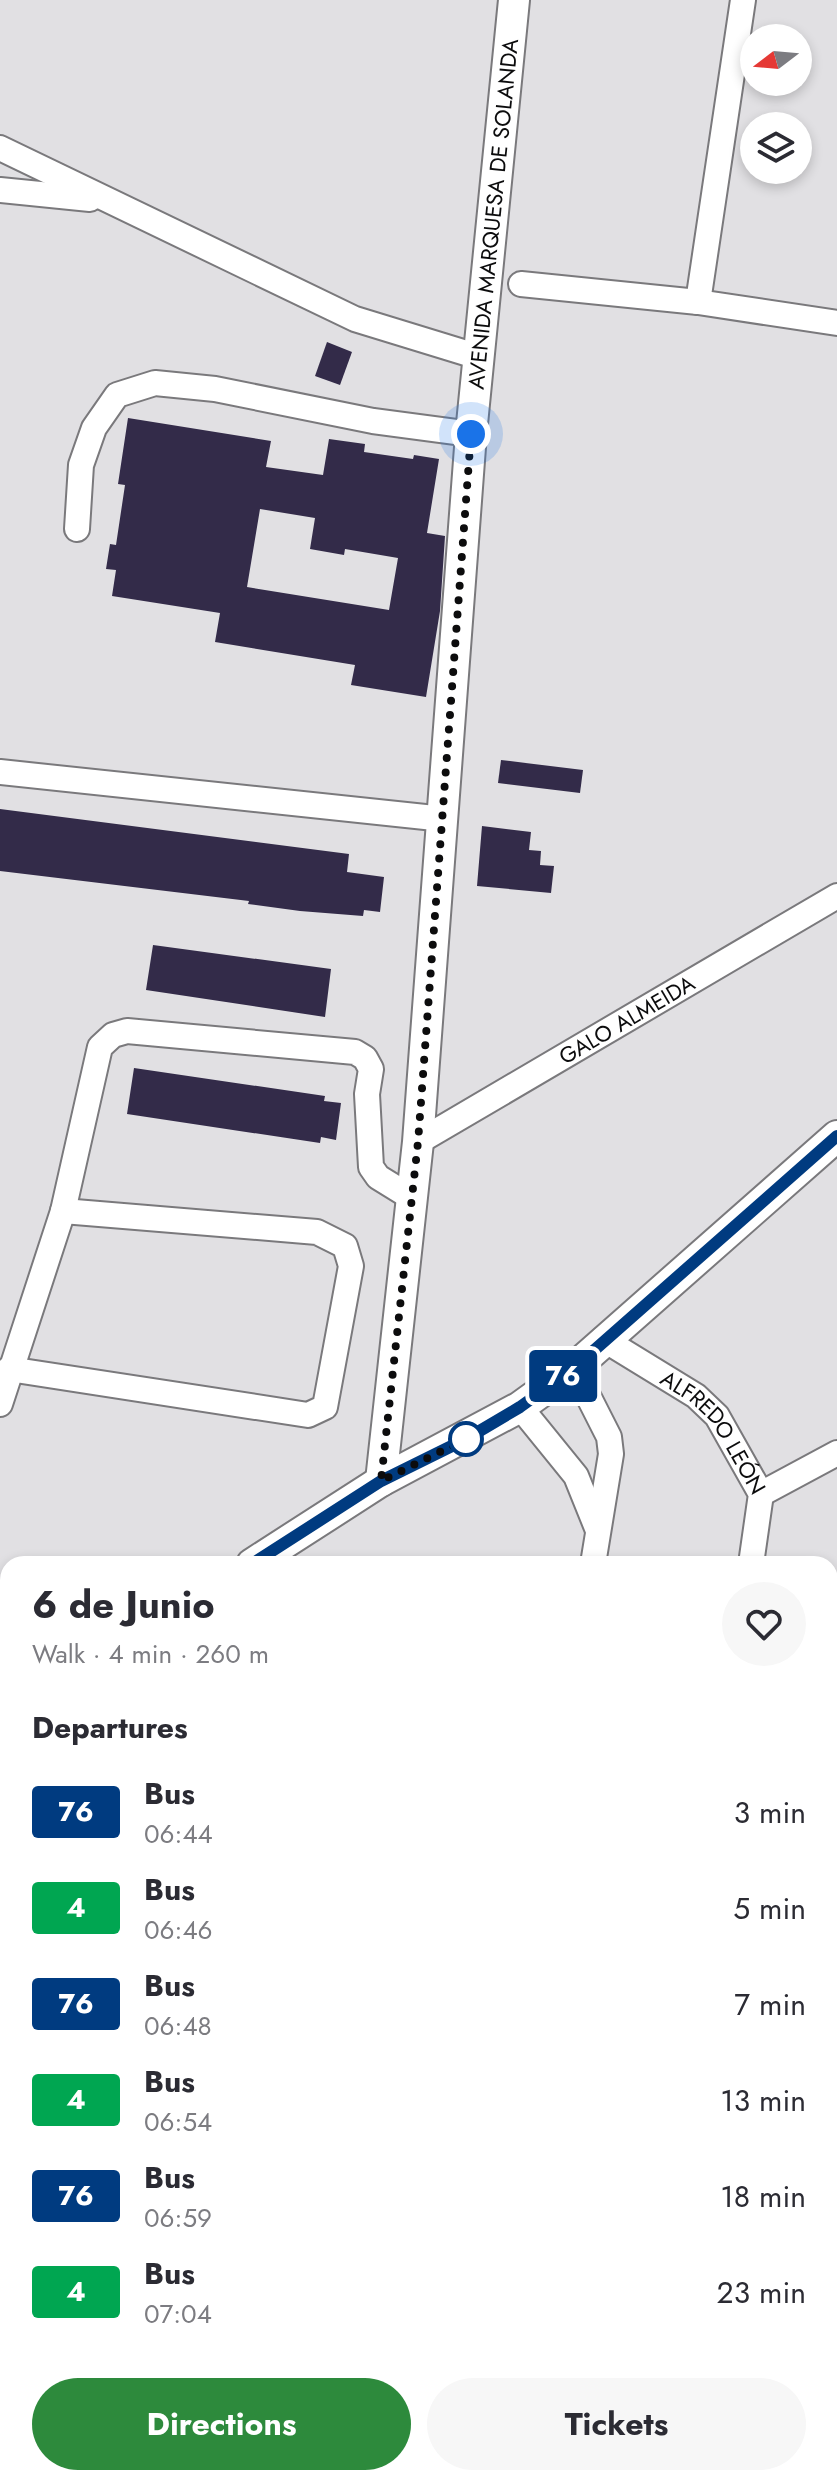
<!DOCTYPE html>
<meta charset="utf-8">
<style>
:root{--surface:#fff;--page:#f7f7f7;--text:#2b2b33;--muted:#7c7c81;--accent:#2d8a3c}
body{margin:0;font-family:Jost,sans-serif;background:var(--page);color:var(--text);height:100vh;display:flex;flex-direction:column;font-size:30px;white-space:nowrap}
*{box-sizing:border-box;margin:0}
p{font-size:26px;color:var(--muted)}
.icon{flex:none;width:44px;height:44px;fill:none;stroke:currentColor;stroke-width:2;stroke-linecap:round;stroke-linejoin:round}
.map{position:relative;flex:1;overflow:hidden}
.drawer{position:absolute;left:0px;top:1556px;width:838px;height:930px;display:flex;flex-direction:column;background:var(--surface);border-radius:24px 24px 0 0;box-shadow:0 4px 12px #0003}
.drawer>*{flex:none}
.badge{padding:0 16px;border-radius:6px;font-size:28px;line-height:52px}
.needle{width:52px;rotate:254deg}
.tools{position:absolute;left:740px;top:24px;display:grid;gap:16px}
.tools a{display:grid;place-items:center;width:72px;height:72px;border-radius:50%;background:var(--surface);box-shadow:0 4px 12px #0003;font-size:40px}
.you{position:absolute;width:40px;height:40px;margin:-20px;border:6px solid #fff;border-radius:50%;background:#1a73e8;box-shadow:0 0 0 12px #1a73e833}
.map>.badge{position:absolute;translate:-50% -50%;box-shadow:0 0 0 4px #fff}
h2{padding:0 32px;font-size:30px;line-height:72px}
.round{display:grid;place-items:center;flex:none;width:84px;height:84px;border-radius:42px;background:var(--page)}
.headline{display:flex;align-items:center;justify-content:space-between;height:136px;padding:0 32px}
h1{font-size:38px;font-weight:700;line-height:60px}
.cta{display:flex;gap:16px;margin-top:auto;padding:16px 32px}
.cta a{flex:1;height:92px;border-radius:48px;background:var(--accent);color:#fff;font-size:32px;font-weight:700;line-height:92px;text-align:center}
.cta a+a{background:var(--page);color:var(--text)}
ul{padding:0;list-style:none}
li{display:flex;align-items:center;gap:24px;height:96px;padding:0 32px}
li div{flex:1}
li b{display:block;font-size:30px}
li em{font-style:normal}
li .badge{min-width:88px;font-weight:700;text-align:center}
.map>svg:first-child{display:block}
.building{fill:#332b49;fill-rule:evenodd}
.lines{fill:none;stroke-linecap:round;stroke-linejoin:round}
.minor-casing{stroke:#7a797c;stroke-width:28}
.tertiary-casing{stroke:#7a797c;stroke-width:34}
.minor{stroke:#fff;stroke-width:24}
.tertiary{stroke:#fff;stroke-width:30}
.line-casing{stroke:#fff;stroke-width:18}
.line{stroke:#003b80;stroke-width:12}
.walk{stroke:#0c0c0d;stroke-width:8;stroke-dasharray:0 14.4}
.stop-dot{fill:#fff;stroke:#003b80;stroke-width:4}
.labels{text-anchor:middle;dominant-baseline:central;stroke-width:8;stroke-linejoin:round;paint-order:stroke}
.street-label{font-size:22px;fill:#0c0c0d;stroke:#eeedf1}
</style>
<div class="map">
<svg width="837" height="2485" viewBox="0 0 837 2485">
<rect width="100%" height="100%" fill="#e1e0e3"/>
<!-- building -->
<g class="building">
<path d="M327 342 352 352 340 385 315 376Z"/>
<path d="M128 418 271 441 266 467 323 475 329 439 365 444 364 452 413 459 414 455 439 459 427 533 445 536 440 611 426 697 351 685 355 665 215 642 220 613 112 596 116 570 106 569 110 544 116 545 125 485 118 484ZM260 509 315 518 310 549 344 555 345 549 398 558 389 610 247 587Z"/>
<path d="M501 760 583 770 580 793 498 783Z"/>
<path d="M0 809 349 854 347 872 384 877 380 912 364 910 363 916 300 911 248 904 249 901 0 871Z"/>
<path d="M482 826 531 832 529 850 541 851 540 865 554 866 551 893 477 886Z"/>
<path d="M153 945 331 969 325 1017 146 990Z"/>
<path d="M134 1068 325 1096 324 1101 341 1103 336 1140 321 1137 320 1143 127 1114Z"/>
</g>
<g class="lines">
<defs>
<g id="minor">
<path d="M0 148 355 319 479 357"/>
<path d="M0 190 90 199"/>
<path d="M521 284 698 302 837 323"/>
<path d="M698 302 743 0"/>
<path d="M77 529 81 465 94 428 117 395 155 383 215 389 373 421 471 434"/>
<path d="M0 772 444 819"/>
<path id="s1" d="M418 1142 837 896"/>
<path id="s2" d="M603 1339 696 1396 717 1416 761 1494 751 1564"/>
<path d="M574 1368 609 1437 611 1454 593 1564"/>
<path d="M9 1369 308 1415 325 1407 351 1266 345 1246 317 1232 63 1211"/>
<path d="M0 1404 63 1211 100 1047 113 1035 127 1031 355 1052 365 1058 371 1069 367 1094 371 1167 378 1177 412 1198"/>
<path d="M520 1407 576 1476 597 1528"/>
<path d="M761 1494 837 1453"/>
<path d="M830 1765 837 1762"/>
<path d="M0 2017 8 2009"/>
<path d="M830 2074 837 2071"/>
<path d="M830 2334 837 2343"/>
<path d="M0 2431 8 2432"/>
<path d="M332 2478 334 2485"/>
<path d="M741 2485V2478"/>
</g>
<g id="tertiary">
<path id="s3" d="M381 1481 418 1142 471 434 514 0"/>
<path d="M252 1564 381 1481 520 1407 574 1368 837 1136"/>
<path d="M0 1772 8 1765"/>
</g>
</defs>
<!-- minor casing -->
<use href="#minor" class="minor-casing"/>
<!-- tertiary casing -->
<use href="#tertiary" class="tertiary-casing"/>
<!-- minor -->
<use href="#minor" class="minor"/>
<!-- tertiary -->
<use href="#tertiary" class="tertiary"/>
</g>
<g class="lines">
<defs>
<path id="line" d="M252 1564 381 1481 466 1439 520 1407 574 1368 837 1136"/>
</defs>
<!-- line casing -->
<use href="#line" class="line-casing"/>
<!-- line -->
<use href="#line" class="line"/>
<!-- walk -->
<path class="walk" d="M466 1439 381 1481 418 1142 471 434"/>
</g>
<!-- markers -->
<circle class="stop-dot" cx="466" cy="1439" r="16"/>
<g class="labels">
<!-- street labels -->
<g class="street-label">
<text stroke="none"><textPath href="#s3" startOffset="1272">AVENIDA MARQUESA DE SOLANDA</textPath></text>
<text stroke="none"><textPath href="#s1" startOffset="242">GALO ALMEIDA</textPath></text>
<text stroke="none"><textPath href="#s2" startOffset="148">ALFREDO LEÓN</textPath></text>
</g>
</g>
</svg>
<div class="tools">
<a><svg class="needle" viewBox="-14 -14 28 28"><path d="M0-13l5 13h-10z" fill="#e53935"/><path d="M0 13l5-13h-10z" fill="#7c7c81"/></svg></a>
<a><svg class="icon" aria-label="layers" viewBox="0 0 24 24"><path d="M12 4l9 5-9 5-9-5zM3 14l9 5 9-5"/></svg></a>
</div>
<div class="you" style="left:471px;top:434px"></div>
<b class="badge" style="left:563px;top:1376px;background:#003b80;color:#fff">76</b>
<section class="drawer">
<div class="headline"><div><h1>6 de Junio</h1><p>Walk · 4 min · 260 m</p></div><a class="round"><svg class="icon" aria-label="heart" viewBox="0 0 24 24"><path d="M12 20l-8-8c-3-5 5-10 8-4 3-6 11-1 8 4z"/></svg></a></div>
<h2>Departures</h2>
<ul>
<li><span class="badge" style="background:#003b80;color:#fff">76</span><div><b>Bus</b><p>06:44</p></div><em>3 min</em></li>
<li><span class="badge" style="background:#00a651;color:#fff">4</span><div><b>Bus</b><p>06:46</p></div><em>5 min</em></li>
<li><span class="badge" style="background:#003b80;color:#fff">76</span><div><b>Bus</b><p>06:48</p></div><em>7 min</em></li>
<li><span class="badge" style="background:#00a651;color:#fff">4</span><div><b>Bus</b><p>06:54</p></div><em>13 min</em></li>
<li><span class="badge" style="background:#003b80;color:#fff">76</span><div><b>Bus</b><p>06:59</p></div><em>18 min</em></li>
<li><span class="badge" style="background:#00a651;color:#fff">4</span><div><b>Bus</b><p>07:04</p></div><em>23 min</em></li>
</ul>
<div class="cta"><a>Directions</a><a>Tickets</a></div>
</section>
</div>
